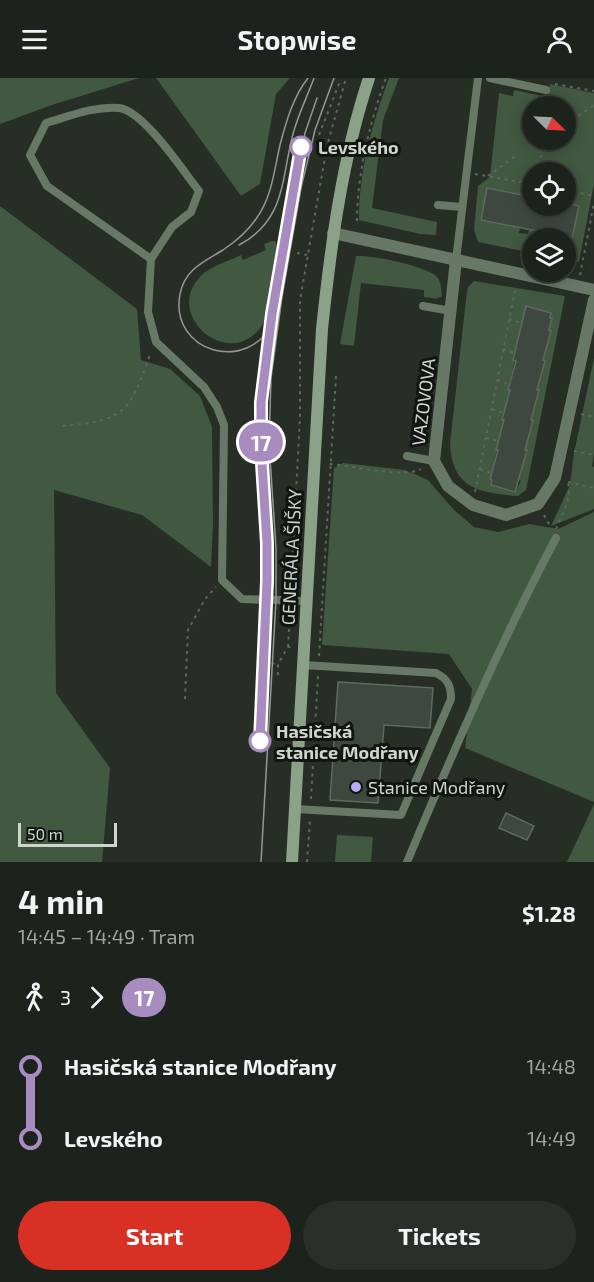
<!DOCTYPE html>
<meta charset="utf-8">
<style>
:root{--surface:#1c221c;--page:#292f29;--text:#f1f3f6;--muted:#a0a4a3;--line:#3a3f3b;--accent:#d93025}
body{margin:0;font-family:"Exo 2",sans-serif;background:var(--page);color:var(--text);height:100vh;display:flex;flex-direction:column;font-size:22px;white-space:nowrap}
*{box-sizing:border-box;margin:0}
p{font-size:20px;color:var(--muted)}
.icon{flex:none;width:33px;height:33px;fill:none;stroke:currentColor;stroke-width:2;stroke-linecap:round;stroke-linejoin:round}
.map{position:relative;height:784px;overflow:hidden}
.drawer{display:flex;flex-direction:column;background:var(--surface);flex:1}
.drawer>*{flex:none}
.badge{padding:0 12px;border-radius:20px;font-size:21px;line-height:39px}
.needle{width:39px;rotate:114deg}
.fabs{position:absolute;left:522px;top:18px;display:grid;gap:12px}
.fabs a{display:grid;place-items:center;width:54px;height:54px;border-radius:50%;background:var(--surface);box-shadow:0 3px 15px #0003,0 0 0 2px var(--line);font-size:30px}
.scale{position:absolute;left:18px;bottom:15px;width:99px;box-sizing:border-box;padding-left:6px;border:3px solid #cfd4ce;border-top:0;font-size:16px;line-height:21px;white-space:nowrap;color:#cfd4ce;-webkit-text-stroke:4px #111511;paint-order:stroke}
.map>.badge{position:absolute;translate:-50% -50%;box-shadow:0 0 0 3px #fff}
.legs{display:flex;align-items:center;gap:9px;height:66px;padding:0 18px;font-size:20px}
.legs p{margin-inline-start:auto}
.headline{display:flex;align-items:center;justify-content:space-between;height:102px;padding:0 18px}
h1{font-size:33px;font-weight:700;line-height:45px}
.action{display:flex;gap:12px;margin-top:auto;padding:12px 18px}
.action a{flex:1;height:69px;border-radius:36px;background:var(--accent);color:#fff;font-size:24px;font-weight:700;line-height:69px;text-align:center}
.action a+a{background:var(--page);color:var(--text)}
ul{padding:0 18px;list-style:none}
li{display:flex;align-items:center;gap:21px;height:72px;font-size:22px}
li i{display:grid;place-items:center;width:9px;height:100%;margin:0 8px;background:currentColor}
li i::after{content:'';width:15px;height:15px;margin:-8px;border:4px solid;border-radius:50%;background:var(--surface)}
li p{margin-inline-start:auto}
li:first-child i{background:linear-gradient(#0000 50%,currentColor 0)}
li:last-child i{background:linear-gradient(currentColor 50%,#0000 0)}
header{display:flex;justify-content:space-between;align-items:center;height:78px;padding:0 18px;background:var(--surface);font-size:27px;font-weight:700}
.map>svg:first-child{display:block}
.green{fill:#415940;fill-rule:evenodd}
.building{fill:#3f483f;stroke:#5f695f;stroke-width:1.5}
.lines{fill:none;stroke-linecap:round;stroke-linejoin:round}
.path{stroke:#60675f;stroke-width:2;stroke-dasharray:3 4.5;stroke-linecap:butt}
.service{stroke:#687867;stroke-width:8}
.minor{stroke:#687867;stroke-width:12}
.secondary{stroke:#8aa388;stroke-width:12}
.tram{stroke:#939992;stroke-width:1.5}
.line-1-casing{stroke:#fff;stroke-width:14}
.line-1{stroke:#a88cbf;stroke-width:9}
.stop-1-dot{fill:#fff;stroke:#a88cbf;stroke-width:3}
.poi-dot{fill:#bbaaf6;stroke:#111511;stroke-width:2}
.labels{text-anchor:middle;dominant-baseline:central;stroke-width:6;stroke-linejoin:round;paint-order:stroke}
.stop-label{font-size:18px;font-weight:bold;fill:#cfd4ce;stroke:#111511;text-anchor:start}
.street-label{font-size:18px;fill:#cfd4ce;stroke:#111511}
.poi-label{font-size:18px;fill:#cfd4ce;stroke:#111511;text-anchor:start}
</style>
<header><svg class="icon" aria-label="menu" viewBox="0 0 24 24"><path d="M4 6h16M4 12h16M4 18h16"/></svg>Stopwise<svg class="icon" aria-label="person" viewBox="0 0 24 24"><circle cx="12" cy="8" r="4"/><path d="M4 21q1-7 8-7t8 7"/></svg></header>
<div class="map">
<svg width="594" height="784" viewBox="0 0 594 784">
<rect width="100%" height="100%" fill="#262e25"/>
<!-- green -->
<g class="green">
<path d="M0 0H139L52 27 0 46Z"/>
<path d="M156 0H290L276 16 260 106 241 118Z"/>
<path d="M389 0H399L383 42 372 130 437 144 436 157 420 156 359 142C359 93 372 46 389 0Z"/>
<path d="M550 6 594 15V106L579 184 566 182V160H532V175L478 164 474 152 478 108 490 99 499 15 513 18 514 12 547 19ZM532 28H566V62H532ZM532 94H566V125L578 128 572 160 529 152 528 156 519 155 520 150 481 142 487 110 532 119Z"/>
<path d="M0 128 137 231 141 282 170 291 200 318 212 349 213 447 211 489 142 437 54 412 56 615 110 690 102 784H0Z"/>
<path d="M272 163H275L277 168C274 185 270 238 261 249 227 295 159 233 204 195 214 187 229 183 241 177L243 182 266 172 264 166Z"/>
<path d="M356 178C374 177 420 187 435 197 442 203 441 211 442 219L436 220 438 221 424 219V212L361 205 354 268 340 266Z"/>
<path d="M474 203 565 218 526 412 518 418C480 415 452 411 450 366L466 221 468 209ZM527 228 551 235 550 240 552 241 543 282 545 283 537 312 539 313 537 320H535L531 342 533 343 531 350 529 349 525 372 527 373 520 389 522 390 519 402 521 403 515 414 491 407 492 402 490 401 504 342 502 341 510 312 508 311 522 253 520 252Z"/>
<path d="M594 280V376L592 388 594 389V431L551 448 570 407 574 375Z"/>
<path d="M343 385 405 392 428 402 454 432 474 449 498 454 529 446 558 451 594 434V724L465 670 472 611 449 576 322 567 334 390Z"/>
<path d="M594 726V784H567Z"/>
<path d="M337 757 373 759 371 784H335Z"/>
</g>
<!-- building -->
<g class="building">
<path d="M487 110 532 119V128H566V125L579 128 572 160 481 142Z"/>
<path d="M526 228 551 235 550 240H552L549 252 551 253 543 282 545 283 537 312H539L531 342H533L525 372H527L515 414 491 407 492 402 490 401 498 372H496L504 342H502L510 312H508L516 283 513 282Z"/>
<path d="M338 604 433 610 430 650 384 647 378 725 330 722Z"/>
<path d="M506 735 534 748 527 762 499 750Z"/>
</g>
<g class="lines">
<!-- path -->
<g class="path">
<path d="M555 6 594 13"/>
<path d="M546 28 548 21"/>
<path d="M566 46 594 27"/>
<path d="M319 57 339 6 343 7"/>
<path d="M319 67 327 68"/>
<path d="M536 94 539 81 554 62"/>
<path d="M475 96 532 106"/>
<path d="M488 98 517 77"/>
<path d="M566 112 594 118"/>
<path d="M531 118 532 113"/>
<path d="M357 143C357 97 370 43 386 0"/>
<path d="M297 175 307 177"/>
<path d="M580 197 594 125"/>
<path d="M509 241 521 245"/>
<path d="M503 271 515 275"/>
<path d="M497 302 509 306"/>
<path d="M492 331 504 335"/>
<path d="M581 336 594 339"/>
<path d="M63 348C81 346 106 345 121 333 137 320 143 292 151 275"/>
<path d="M486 360 498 363"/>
<path d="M574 373 594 377"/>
<path d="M330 386C352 387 404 401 421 391"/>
<path d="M480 391 491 395"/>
<path d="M568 404 594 410"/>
<path d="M475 414 516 208"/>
<path d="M544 437 551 450"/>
<path d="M556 451C562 436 572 421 568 404"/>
<path d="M291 511 300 339V222L327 68 346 0"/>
<path d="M288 569 290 532"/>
<path d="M319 578 336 298"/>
<path d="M258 595 259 585 278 586"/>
<path d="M278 597V586L288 569H293"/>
<path d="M185 621 188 552 205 521 216 509"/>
<path d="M311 721 318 598"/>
<path d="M307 784 310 742"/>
</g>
<!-- service -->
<g class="service">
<path d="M490 0 546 12"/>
<path d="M438 127 462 129"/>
<path d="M151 181 47 108 30 77 46 45C70 38 94 28 119 30 144 33 183 93 199 113L191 134 172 149 151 181 148 234 156 264 204 309 217 329 224 347 222 502 242 521 306 523"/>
<path d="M456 182 478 0"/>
<path d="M423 228 451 233"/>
<path d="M407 378 434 383"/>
<path d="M295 731 401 737 451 621C451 608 448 601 436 595L303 587"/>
<path d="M407 784C453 674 500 565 556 460"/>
</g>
<!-- minor -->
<g class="minor">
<path d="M333 155 594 212"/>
<path d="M456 182 434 383 448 408 473 427 506 437 538 426 555 400 594 222"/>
</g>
<!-- secondary -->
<path class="secondary" d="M292 784 322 251C331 166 342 81 369 0"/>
<!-- tram -->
<g class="tram">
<path d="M298 86 305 55 317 20"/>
<path d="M239 167C286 142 281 101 293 56 298 37 307 19 314 0"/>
<path d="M275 242C248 298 169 274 180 216 185 191 204 184 223 172 235 164 248 153 256 141 272 119 274 93 280 67 286 44 293 19 308 0"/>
<path d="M261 784 276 522V470L269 365 271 300 282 219 301 110 315 52 334 0"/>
</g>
</g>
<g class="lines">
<defs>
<path id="line-1" d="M260 663 267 503V465L261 369V324L272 236 301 69"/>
</defs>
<!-- line-1 casing -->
<use href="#line-1" class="line-1-casing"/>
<!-- line-1 -->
<use href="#line-1" class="line-1"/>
</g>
<!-- markers -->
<g class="stop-1-dot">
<circle cx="301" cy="69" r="10"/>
<circle cx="260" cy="663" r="10"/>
</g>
<circle class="poi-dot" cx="356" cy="709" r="6"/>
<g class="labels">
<!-- stop labels -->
<g class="stop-label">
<text x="318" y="69">Levského</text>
<text x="276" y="653">Hasičská<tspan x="276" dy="21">stanice Modřany</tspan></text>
</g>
<!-- street labels -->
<g class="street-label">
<text transform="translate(423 324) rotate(-83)">VAZOVOVA</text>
<text transform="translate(291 479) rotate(-87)">GENERÁLA ŠIŠKY</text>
</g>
<!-- poi labels -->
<g class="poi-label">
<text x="368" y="709">Stanice Modřany</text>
</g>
</g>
</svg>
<div class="fabs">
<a><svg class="needle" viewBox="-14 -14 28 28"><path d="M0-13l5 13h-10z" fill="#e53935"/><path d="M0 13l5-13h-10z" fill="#a0a4a3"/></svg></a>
<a><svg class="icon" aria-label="locate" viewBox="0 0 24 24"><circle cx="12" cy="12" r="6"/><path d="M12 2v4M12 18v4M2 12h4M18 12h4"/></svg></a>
<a><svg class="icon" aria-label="layers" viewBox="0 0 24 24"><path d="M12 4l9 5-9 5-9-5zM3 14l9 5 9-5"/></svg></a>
</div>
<div class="scale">50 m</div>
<b class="badge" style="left:261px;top:364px;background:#a88cbf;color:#fff">17</b>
</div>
<section class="drawer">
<div class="headline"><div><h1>4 min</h1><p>14:45 – 14:49 · Tram</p></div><b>$1.28</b></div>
<div class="legs"><svg class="icon" aria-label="walk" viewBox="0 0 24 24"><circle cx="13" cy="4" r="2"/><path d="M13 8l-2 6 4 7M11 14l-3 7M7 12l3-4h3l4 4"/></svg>3<svg class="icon" aria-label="forward" viewBox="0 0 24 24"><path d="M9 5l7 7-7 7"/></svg><b class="badge" style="background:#a88cbf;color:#fff">17</b></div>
<ul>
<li><i style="color:#a88cbf"></i><b>Hasičská stanice Modřany</b><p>14:48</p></li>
<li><i style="color:#a88cbf"></i><b>Levského</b><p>14:49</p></li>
</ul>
<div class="action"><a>Start</a><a>Tickets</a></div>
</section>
